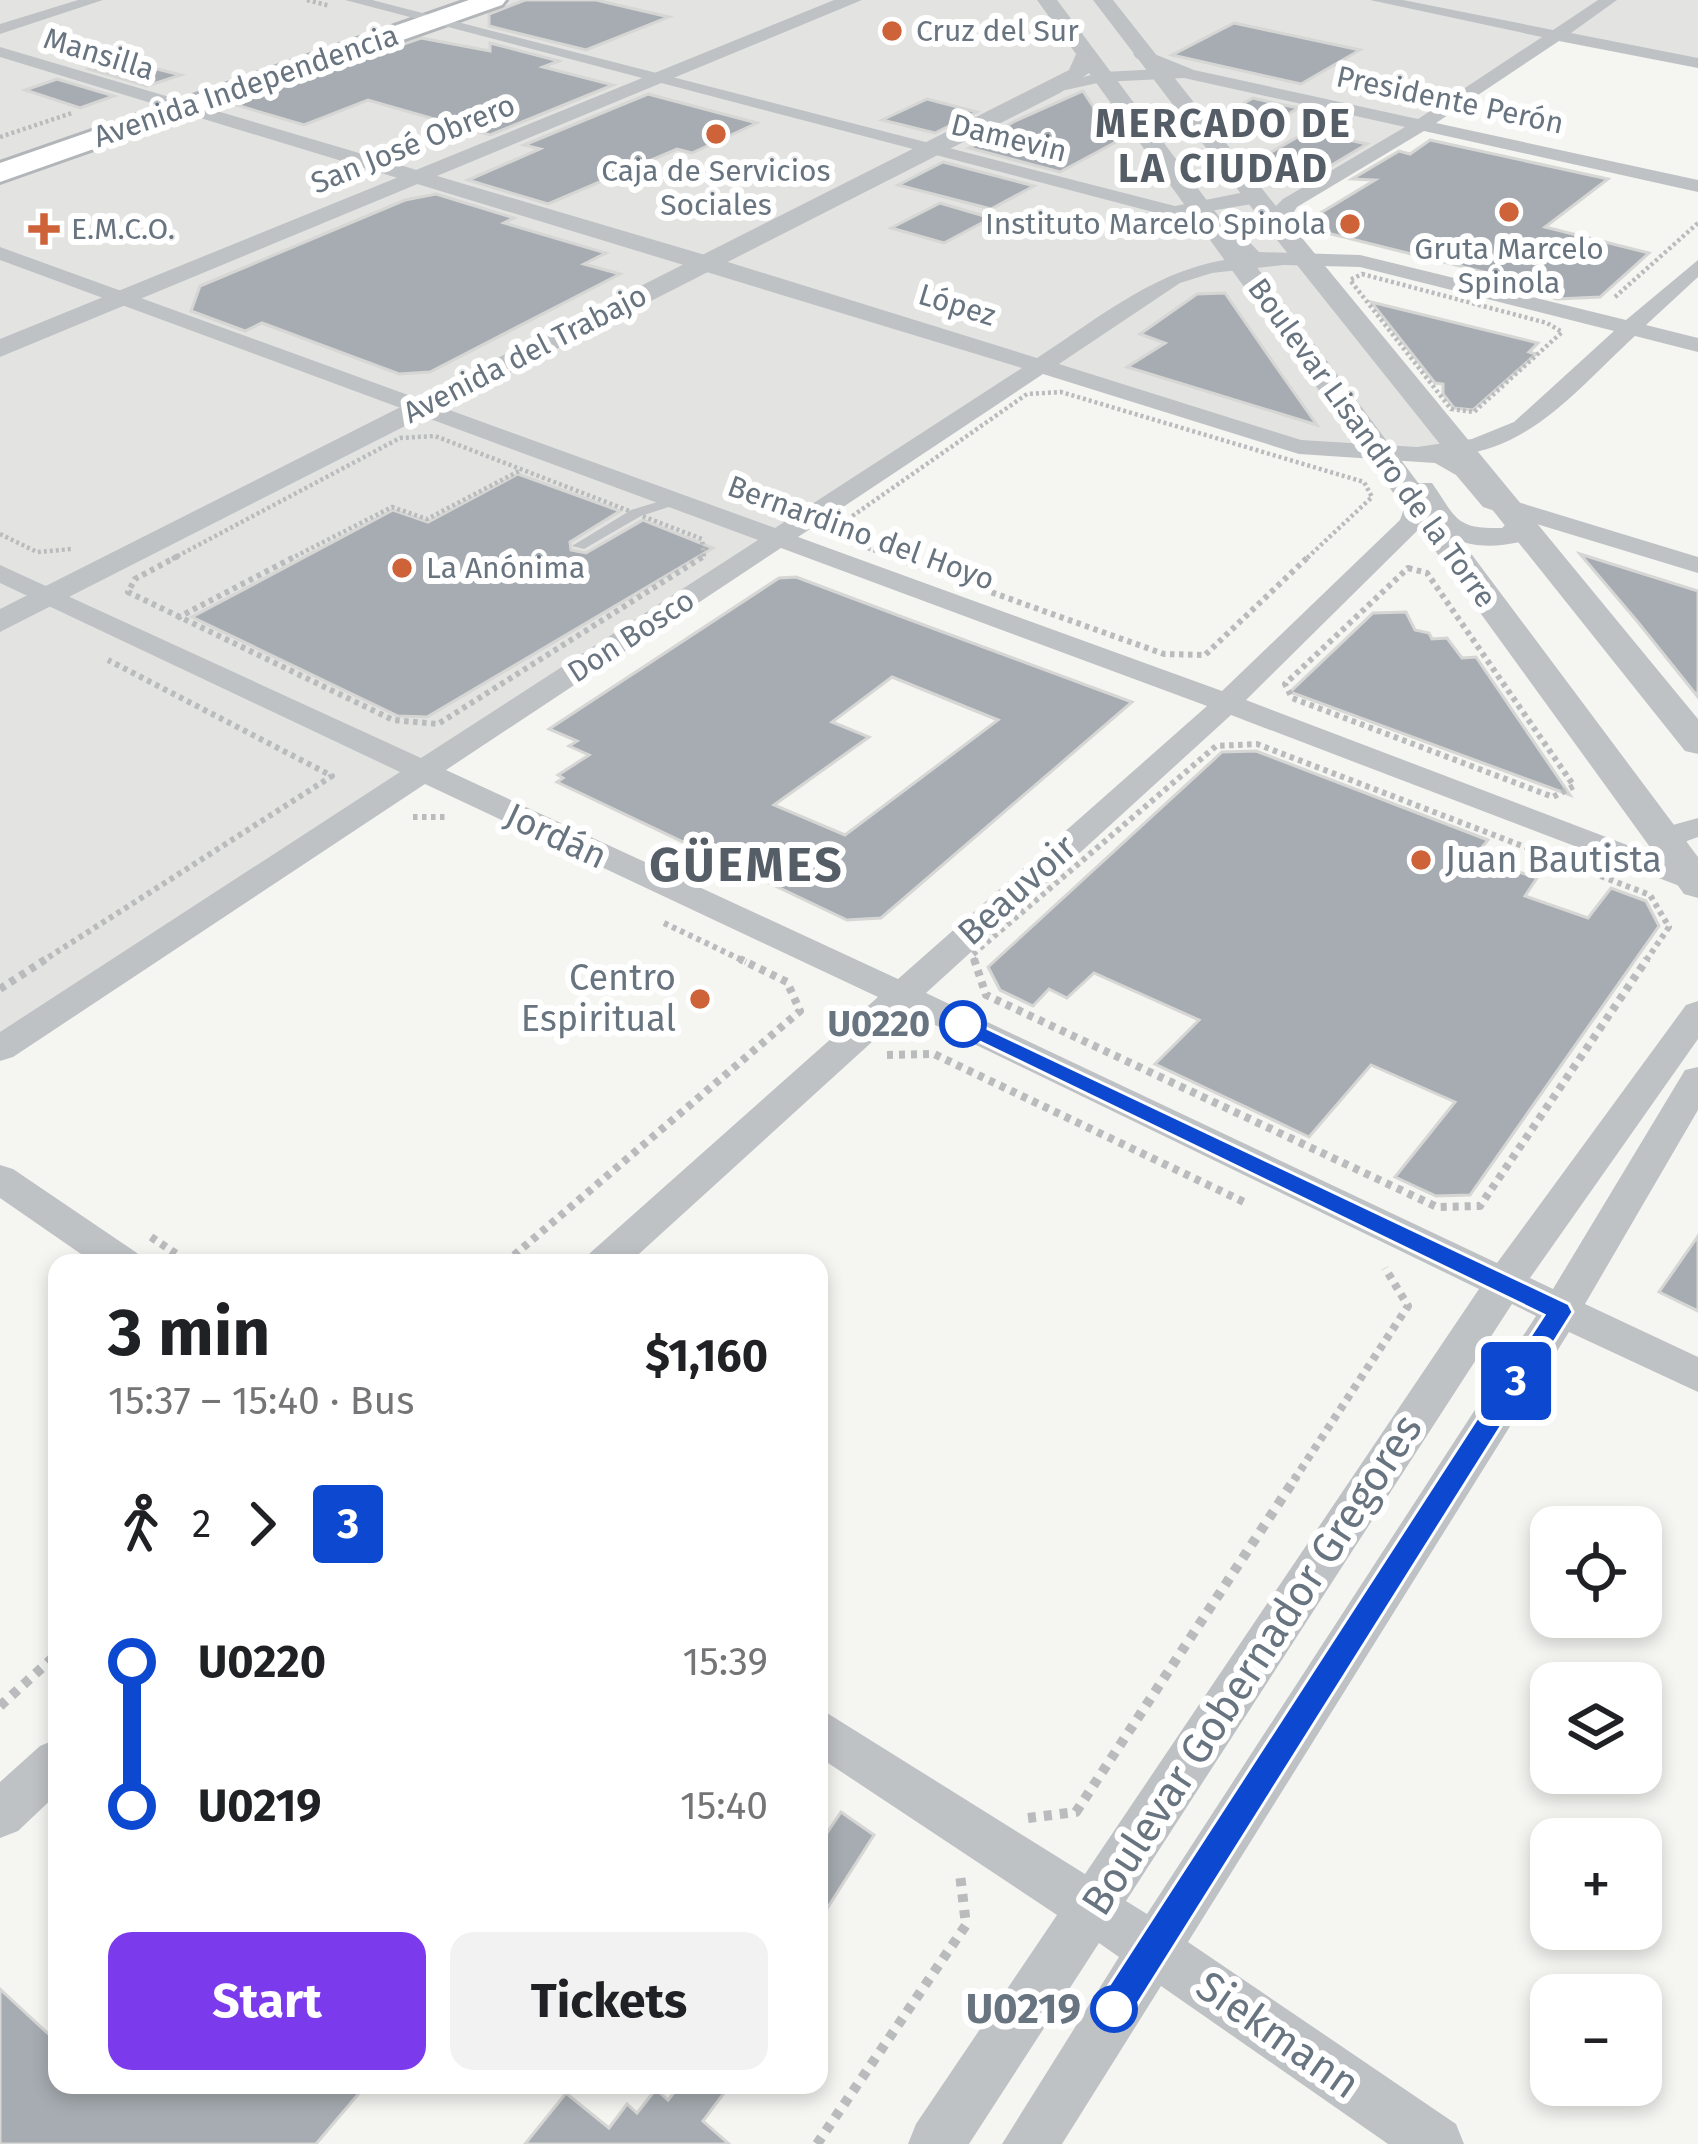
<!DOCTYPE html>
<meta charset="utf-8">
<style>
:root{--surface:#fff;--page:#f2f2f2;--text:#202124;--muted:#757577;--accent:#7c3aed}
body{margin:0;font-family:"Fira Sans",sans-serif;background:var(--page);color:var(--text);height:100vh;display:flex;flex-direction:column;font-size:45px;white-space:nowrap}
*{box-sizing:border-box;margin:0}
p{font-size:39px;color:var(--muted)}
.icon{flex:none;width:66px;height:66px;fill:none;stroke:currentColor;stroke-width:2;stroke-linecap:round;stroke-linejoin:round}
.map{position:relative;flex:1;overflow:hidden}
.side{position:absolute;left:48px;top:1254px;width:780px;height:840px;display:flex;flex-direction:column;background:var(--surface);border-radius:24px;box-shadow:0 6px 18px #0003}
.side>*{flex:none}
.badge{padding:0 24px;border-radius:9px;font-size:42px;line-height:78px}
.fabs{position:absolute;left:1530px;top:1506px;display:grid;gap:24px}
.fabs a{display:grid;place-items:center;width:132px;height:132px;border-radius:24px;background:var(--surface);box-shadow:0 6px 18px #0003;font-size:60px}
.map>.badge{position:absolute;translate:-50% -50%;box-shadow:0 0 0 6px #fff}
.legs{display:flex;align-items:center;gap:18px;height:132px;padding:0 60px;font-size:39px}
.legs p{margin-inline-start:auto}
.head{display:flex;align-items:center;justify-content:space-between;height:204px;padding:0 60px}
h1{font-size:66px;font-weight:700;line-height:90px}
.cta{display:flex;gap:24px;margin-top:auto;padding:24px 60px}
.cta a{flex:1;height:138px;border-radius:24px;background:var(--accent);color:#fff;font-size:48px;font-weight:700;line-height:138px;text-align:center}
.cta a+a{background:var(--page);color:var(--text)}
ul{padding:0 60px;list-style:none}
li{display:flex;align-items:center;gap:42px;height:144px;font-size:45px}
li i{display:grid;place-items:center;width:18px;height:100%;margin:0 15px;background:currentColor}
li i::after{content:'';width:30px;height:30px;margin:-15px;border:9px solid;border-radius:50%;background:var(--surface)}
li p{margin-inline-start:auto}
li:first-child i{background:linear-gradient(#0000 50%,currentColor 0)}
li:last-child i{background:linear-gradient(currentColor 50%,#0000 0)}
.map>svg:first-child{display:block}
.built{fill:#e3e4e2}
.building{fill:#a6acb1;stroke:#d6d6d5;stroke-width:3;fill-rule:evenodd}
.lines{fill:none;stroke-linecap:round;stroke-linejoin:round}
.primary-casing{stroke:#b3b6b9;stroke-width:6}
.path-far3{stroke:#b9bbbd;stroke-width:4.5;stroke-dasharray:3 3;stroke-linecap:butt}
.path-far2{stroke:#b9bbbd;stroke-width:6;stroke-dasharray:4.5 4.5;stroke-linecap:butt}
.path-far1{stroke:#b9bbbd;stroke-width:8;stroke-dasharray:6 6;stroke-linecap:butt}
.path{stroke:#b9bbbd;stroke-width:10;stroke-dasharray:8 8;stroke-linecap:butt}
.service{fill:#bfc2c5;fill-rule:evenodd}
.minor{fill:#bfc2c5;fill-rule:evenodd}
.tertiary{fill:#bfc2c5;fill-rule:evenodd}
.primary{fill:#fff;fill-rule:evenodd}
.line-1{fill:#0d49d0;stroke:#fff;stroke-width:3}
.poi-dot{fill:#ce6239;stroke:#fff;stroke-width:4.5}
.stop-1-dot{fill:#fff;stroke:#0d49d0;stroke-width:6}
.labels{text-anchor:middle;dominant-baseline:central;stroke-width:12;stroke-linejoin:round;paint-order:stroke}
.far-poi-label{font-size:30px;fill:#68747f;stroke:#fff;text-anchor:start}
.far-street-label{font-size:30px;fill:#68747f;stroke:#fff}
.street-label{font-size:36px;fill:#68747f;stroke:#fff}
.poi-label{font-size:36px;fill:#68747f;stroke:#fff;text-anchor:start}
.stop-label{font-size:36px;font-weight:bold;fill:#68747f;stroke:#fff;text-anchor:end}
.far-district-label{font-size:39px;font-weight:bold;letter-spacing:3px;fill:#555d66;stroke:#fff}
.near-street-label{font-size:42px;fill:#68747f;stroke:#fff}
.near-stop-label{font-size:42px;font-weight:bold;fill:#68747f;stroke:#fff;text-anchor:end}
.district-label{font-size:48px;font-weight:bold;letter-spacing:3px;fill:#555d66;stroke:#fff}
</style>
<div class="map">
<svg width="1698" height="2144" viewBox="0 0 1698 2144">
<rect width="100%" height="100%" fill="#f5f5f2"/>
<!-- built -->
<path class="built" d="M0 0H1698V63L1554 35 1279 214 1459 448 1324 452 1044 367 0 1049Z"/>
<!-- building -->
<g class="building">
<path d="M525 0H596L669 17 586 50 489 26V14Z"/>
<path d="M1234 23 1360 50 1301 84 1172 55Z"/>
<path d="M421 38 490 51V43L559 61 543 67 613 85 490 135 368 100 304 125 233 104Z"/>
<path d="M117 59 181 75 147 86 89 69Z"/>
<path d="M57 79 114 96 80 108 25 90Z"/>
<path d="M1083 91 1116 142 1060 172 969 148 1015 121Z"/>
<path d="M648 94 757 123 692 153 677 149 548 204 468 180 540 149 524 145Z"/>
<path d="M1253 98 1279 104 1299 108 1246 137 1223 131 1214 120Z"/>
<path d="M927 99 977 112 935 133 882 120Z"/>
<path d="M1308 131 1367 144 1310 178 1257 175 1275 161 1261 158Z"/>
<path d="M1430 140 1608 179 1545 227 1649 253 1600 297 1557 299 1540 294V286L1299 226 1375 180 1352 179 1399 151 1410 154Z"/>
<path d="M943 162 1034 186 991 209 898 185Z"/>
<path d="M436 194 514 218 504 223 606 253 584 264 620 274 430 372 399 374 262 323 245 331 191 311 200 286 405 200Z"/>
<path d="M940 203 991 218 944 243 891 228Z"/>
<path d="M1225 293 1279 371 1317 425 1127 367 1165 343 1140 334 1197 294Z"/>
<path d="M1371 302 1538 343 1529 352 1536 354 1473 410 1454 408 1443 394V384L1435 383Z"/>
<path d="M518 474 620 511 570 542 571 550 586 553 643 520 713 548 427 717 398 716 192 617 393 510 428 522Z"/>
<path d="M1580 554 1698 591V697L1637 621Z"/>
<path d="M796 577 897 615 1132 702 881 918 847 920 557 782 563 778 558 775 589 755 569 746 577 741 549 729 779 578ZM892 677 998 720 845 835 774 805 869 737 832 722Z"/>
<path d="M1406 612 1415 630 1429 633 1432 639 1447 638 1462 658 1476 657 1570 795 1290 692 1373 613Z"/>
<path d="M1256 751 1488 840 1474 857 1537 878 1525 896 1588 918 1611 888 1646 901 1659 926 1470 1195 1436 1196 1395 1177 1455 1102 1371 1065 1309 1137 1155 1064 1199 1020 1094 973 1067 998 1049 989 1033 1006 1000 990 988 967 1222 752Z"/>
<path d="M1698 1236V1311L1659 1292Z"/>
<path d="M841 1812 874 1835 819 1921V1845Z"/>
<path d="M0 1989 57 2042V2085H366L316 2144H0Z"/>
<path d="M680 2085H730L703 2121 729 2144H525L566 2093 609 2128 627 2104 637 2113 656 2089 668 2100Z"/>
</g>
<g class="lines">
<defs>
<path id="primary" d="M469 0H506L502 5 0 182V163Z"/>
</defs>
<!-- primary casing -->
<use href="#primary" class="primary-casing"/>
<!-- path-far3 -->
<g class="path-far3">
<path d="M307 0 330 6"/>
<path d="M0 137 72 113"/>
<path d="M1362 274 1547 323 1562 332 1474 412 1451 409 1350 280Z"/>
<path d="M1615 297 1698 223"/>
<path d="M0 534 37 552 72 549"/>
<path d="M172 559 400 438 435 436 702 539 704 557 700 559"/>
<path d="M290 559 392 507 427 519 519 471"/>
<path d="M899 559 847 541 838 526 1027 394 1061 392 1364 482 1372 497 1306 559"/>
</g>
<!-- path-far2 -->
<g class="path-far2">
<path d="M178 556 135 579 128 592 393 720 438 724 704 556"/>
<path d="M890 556 1164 654 1205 655 1309 556"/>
<path d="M1408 568 1427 573 1574 786 1553 797 1292 698 1285 684Z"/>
<path d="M177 618 296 556"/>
<path d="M413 817H445"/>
<path d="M664 923 746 962"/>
<path d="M41 962 332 776 108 660"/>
<path d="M975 962 972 955 1216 746 1257 744 1650 895 1669 927 1645 962"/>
</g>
<!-- path-far1 -->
<g class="path-far1">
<path d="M974 959 986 995 1437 1207 1480 1206 1647 959"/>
<path d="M0 989 46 959"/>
<path d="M887 1055 934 1054 1246 1203"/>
<path d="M151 1237 190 1263"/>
<path d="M505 1263 800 1011 787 982 740 959"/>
<path d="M1294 1480 1408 1306 1385 1268"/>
</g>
<!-- path -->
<g class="path">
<path d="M0 1706 57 1654"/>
<path d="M1028 1818 1076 1812 1296 1477"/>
<path d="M817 2144 966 1925 960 1874"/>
</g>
<!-- service -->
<path class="service" d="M677 496 683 500 681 503 641 516 584 549 572 546 631 510Z"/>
<!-- minor -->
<g class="minor">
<path d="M78 0H103L0 34V24Z"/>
<path d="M345 0H372L1175 206 1260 189 1258 203 1198 213 1234 226 1259 252 1360 255 1626 320 1698 260V277L1646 325 1698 338V352L1635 336C1582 384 1532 449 1457 455L1474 465 1501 497 1698 557V573L1530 522 1520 542C1481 550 1450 547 1427 512L1421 527 1246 700 1698 872V893L1231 715 926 993 1497 1263 1686 1005 1698 1001V1039L1530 1278 1553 1289 1685 1070 1698 1067V1110L1585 1304 1698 1357V1392L1569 1332 1188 1942 1456 2124 1464 2144H1388L1161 1986 1062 2144H1002L1119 1957 1099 1943 969 2144H908L916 2124 1057 1915 819 1757V1708L1085 1874 1479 1289 906 1011 629 1263H584L590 1253 878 997 425 784 13 1057 0 1061V1032L400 772 0 583V565L421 758 758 540 0 260V247L775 528 1022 368 0 57V47L712 257 1037 358C1102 316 1161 265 1240 258L1220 234 1172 217ZM1284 265 1360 267 1614 331 1514 422 1472 439 1417 447 1301 440 1059 364 1180 283 1212 273ZM1043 374 1299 454 1435 463 1456 475 1483 507 1513 517 1502 528C1455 529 1457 519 1432 483H1414L1410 488 1417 498 1407 500 1400 520 1222 691 798 537ZM781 548 1207 706 898 979 446 770ZM1512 1304 1536 1316 1147 1914 1126 1901Z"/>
<path d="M1370 0H1403L1553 30 1598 0H1617L1571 33 1698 58V68L1559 41 1436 123 1698 180V192L1424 131 1297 207 1284 228 1277 230 1267 224 1269 213 1283 199 1405 127 1184 78 1102 82 1052 93 1043 88 1102 72 1163 69 1136 58 1133 54 1142 49 1194 70 1418 119 1542 37Z"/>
<path d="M1698 818V837L1687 841 1681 854H1659L1654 847 1662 828Z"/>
<path d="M0 1165 13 1169 137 1253 143 1263H94L0 1198Z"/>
<path d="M57 1739V1794L18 1831 0 1838V1782L40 1746Z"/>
</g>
<!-- tertiary -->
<g class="tertiary">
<path d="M834 0H862L0 357V339Z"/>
<path d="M1037 0H1057L1698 857V898L1684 894 1089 73 1060 93 0 632V609L1069 70 1076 54Z"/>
<path d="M1093 0H1113L1279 210 1698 719V754L1685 751 1261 220Z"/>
</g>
<!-- primary -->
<use href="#primary" class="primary"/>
</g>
<!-- line-1 -->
<path class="line-1" d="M963 1017 1569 1304 1573 1312 1127 2021 1114 2026 1102 2021 1097 2009 1102 1996 1544 1315 955 1030V1019Z"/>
<!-- markers -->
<g class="poi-dot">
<circle cx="892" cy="31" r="12"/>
<circle cx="716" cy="134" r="12"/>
<circle cx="1509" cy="212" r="12"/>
<circle cx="1350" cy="224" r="12"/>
<path d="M38 211h12v12h12v12h-12v12h-12v-12h-12v-12h12z"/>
<circle cx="402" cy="568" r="12"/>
<circle cx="1421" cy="860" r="12"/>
<circle cx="700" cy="999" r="12"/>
</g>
<g class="stop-1-dot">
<circle cx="963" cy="1024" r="21"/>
<circle cx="1114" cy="2009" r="21"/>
</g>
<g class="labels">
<!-- far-poi labels -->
<g class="far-poi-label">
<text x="916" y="31">Cruz del Sur</text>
<text x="716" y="171" text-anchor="middle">Caja de Servicios<tspan x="716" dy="34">Sociales</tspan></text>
<text x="1326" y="224" text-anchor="end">Instituto Marcelo Spinola</text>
<text x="71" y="229">E.M.C.O.</text>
<text x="1509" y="249" text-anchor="middle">Gruta Marcelo<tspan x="1509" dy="34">Spinola</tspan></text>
<text x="426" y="568">La Anónima</text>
</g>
<!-- far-street labels -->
<g class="far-street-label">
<text transform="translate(99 54) rotate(17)">Mansilla</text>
<text transform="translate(246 86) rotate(-19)">Avenida Independencia</text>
<text transform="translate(1450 100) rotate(12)">Presidente Perón</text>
<text transform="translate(1009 138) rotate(14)">Damevin</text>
<text transform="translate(413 144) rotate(-22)">San José Obrero</text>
<text transform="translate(957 305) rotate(17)">López</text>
<text transform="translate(525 354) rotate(-27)">Avenida del Trabajo</text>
<text transform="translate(1372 443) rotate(54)">Boulevar Lisandro de la Torre</text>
<text transform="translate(861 533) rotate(20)">Bernardino del Hoyo</text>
<text transform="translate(631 636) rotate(-33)">Don Bosco</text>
</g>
<!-- street labels -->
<g class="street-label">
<text transform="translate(556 836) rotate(25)">Jordán</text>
<text transform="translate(1017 890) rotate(-42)">Beauvoir</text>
</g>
<!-- poi labels -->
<g class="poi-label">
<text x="1445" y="860">Juan Bautista</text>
<text x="676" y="978" text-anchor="end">Centro<tspan x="676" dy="41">Espiritual</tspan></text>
</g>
<!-- stop labels -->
<g class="stop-label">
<text x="930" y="1024">U0220</text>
</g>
<!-- far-district labels -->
<g class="far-district-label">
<text x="1224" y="124">MERCADO DE<tspan x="1224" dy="45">LA CIUDAD</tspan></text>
</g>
<!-- near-street labels -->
<g class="near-street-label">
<text transform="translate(1252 1665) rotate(-57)">Boulevar Gobernador Gregores</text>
<text transform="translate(1278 2035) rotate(35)">Siekmann</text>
</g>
<!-- near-stop labels -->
<g class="near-stop-label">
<text x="1081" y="2009">U0219</text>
</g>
<!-- district labels -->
<g class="district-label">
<text x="747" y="865">GÜEMES</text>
</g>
</g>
</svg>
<div class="fabs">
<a><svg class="icon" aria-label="locate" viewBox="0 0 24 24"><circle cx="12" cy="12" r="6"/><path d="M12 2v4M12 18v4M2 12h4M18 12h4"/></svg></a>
<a><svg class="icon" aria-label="layers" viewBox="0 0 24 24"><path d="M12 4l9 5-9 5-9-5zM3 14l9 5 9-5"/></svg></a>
<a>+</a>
<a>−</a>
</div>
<b class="badge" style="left:1516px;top:1381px;background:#0d49d0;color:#fff">3</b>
<section class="side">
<div class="head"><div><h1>3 min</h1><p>15:37 – 15:40 · Bus</p></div><b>$1,160</b></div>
<div class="legs"><svg class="icon" aria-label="walk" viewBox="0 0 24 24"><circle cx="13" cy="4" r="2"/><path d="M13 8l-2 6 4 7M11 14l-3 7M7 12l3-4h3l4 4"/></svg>2<svg class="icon" aria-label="forward" viewBox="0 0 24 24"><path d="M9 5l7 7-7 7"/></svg><b class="badge" style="background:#0d49d0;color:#fff">3</b></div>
<ul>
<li><i style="color:#0d49d0"></i><b>U0220</b><p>15:39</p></li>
<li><i style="color:#0d49d0"></i><b>U0219</b><p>15:40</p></li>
</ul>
<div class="cta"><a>Start</a><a>Tickets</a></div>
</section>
</div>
